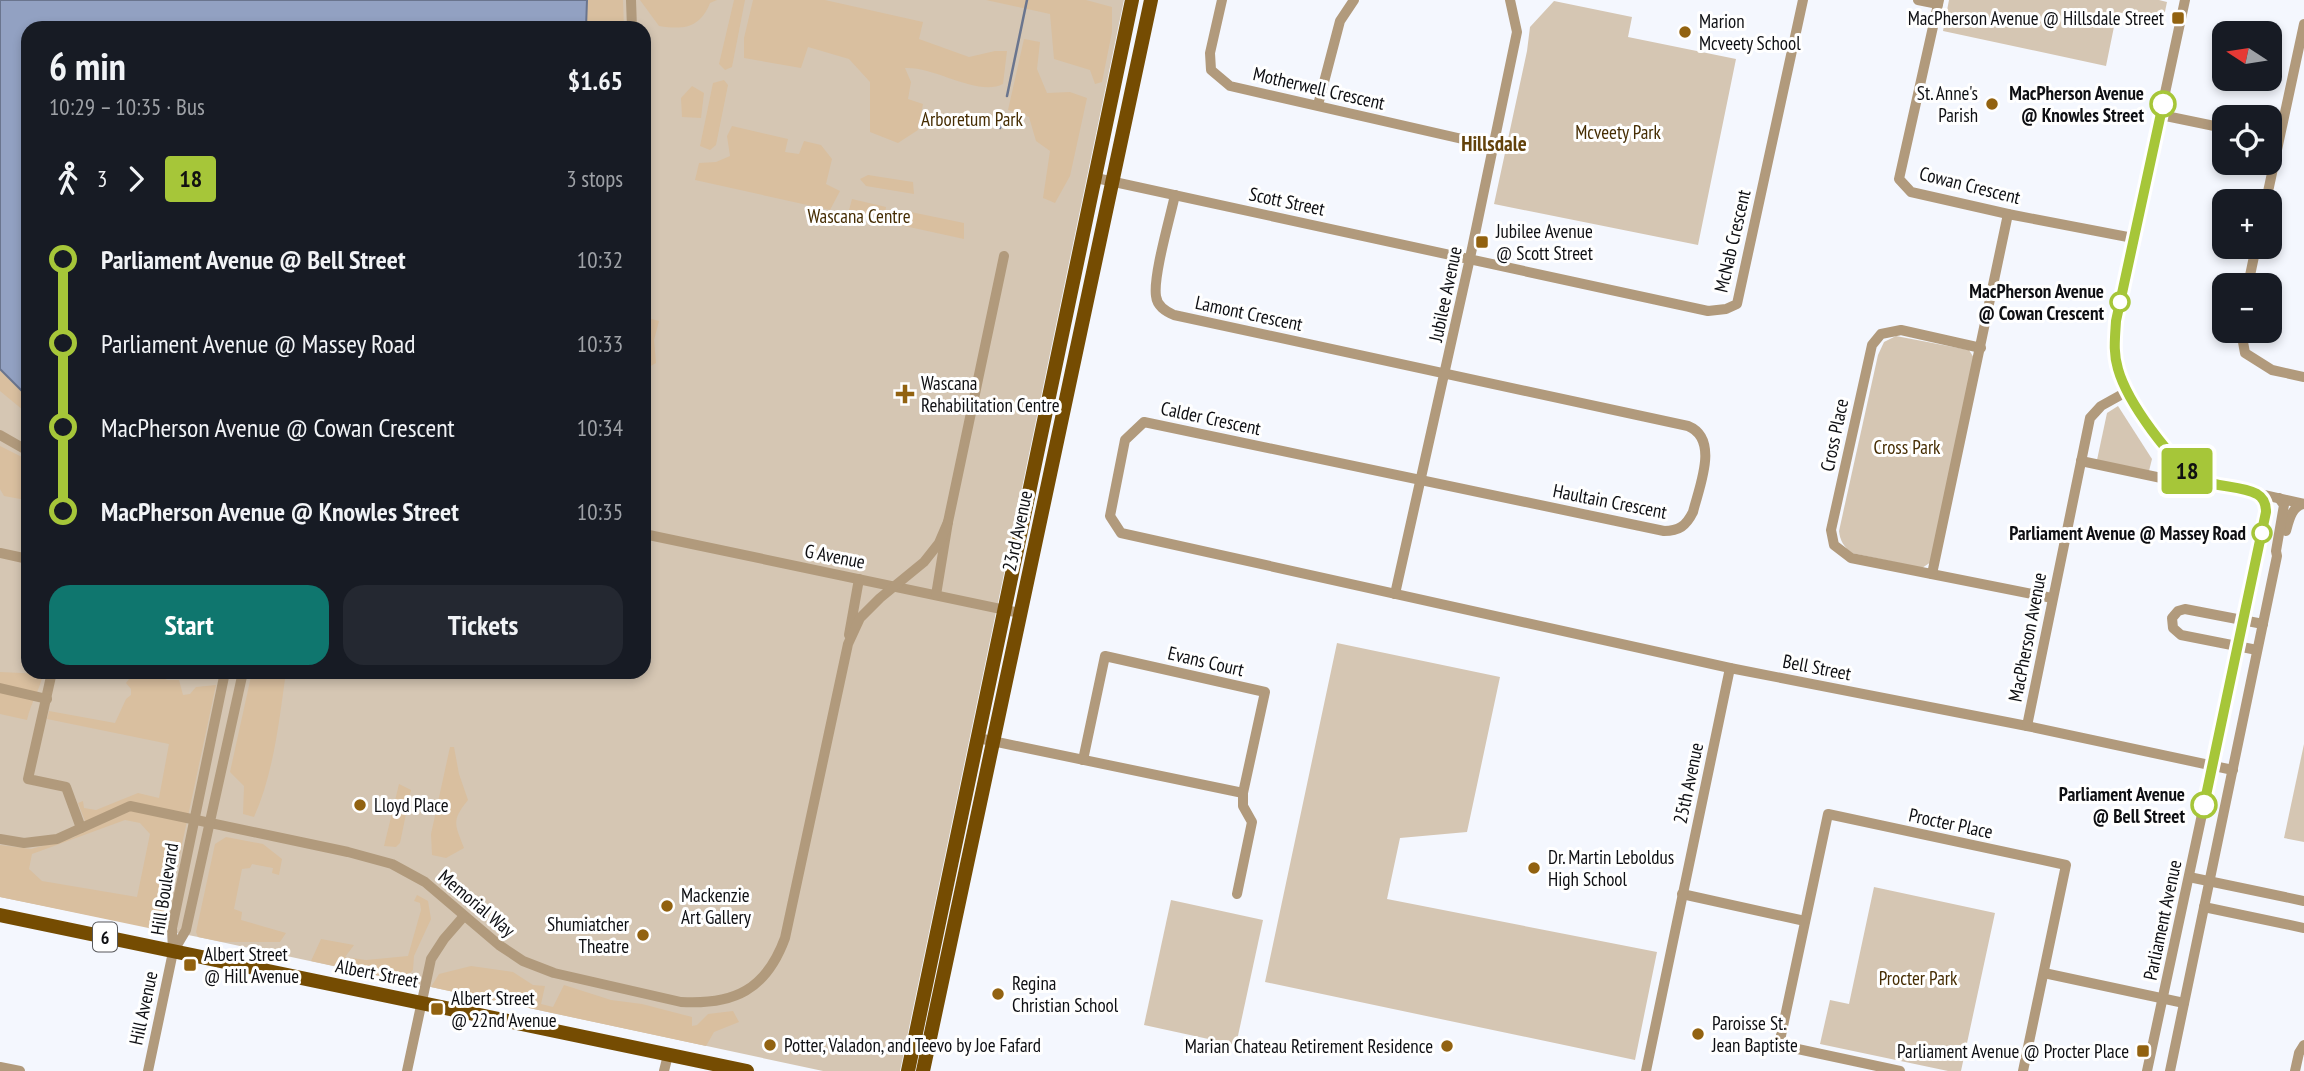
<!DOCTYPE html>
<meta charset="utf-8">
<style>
:root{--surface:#171b24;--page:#242831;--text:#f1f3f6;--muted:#9ea1a6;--accent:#0f766e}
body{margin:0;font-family:"PT Sans Narrow",sans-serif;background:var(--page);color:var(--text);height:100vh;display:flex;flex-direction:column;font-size:26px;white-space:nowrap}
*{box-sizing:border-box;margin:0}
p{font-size:23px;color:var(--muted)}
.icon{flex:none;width:38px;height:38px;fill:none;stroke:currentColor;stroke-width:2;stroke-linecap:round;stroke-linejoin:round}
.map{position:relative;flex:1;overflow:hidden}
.details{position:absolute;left:21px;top:21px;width:630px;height:658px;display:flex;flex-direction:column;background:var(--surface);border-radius:21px;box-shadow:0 4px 10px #0003}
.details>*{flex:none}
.badge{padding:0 14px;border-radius:5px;font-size:24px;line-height:46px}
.needle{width:46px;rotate:282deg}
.controls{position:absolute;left:2212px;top:21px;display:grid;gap:14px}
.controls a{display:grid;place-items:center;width:70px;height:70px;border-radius:14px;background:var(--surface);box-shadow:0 4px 10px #0003;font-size:35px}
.map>.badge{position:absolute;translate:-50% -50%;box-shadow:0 0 0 4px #fff}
.legs{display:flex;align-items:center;gap:10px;height:77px;padding:0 28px;font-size:23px}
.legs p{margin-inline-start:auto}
.head{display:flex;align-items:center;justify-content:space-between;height:119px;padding:0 28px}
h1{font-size:38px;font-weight:700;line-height:52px}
.action{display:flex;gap:14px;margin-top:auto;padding:14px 28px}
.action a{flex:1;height:80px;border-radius:21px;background:var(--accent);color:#fff;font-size:28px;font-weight:700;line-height:80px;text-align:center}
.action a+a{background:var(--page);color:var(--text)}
ul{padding:0 28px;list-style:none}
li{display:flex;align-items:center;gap:24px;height:84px;font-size:26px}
li i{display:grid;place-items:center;width:10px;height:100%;margin:0 9px;background:currentColor}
li i::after{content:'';width:18px;height:18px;margin:-9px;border:5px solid;border-radius:50%;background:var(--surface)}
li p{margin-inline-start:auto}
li:first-child i{background:linear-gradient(#0000 50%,currentColor 0)}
li:last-child i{background:linear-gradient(currentColor 50%,#0000 0)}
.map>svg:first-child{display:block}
.green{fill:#d5c6b3;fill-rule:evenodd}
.forest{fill:#d9bf9f;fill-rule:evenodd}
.water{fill:#92a1c2;stroke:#6a758e;stroke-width:2}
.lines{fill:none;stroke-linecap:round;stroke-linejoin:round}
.stream{stroke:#6a758e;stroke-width:2.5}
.minor{stroke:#b19a7c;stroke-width:10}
.major{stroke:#754c02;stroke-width:14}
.line-1-casing{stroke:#fff;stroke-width:16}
.line-1{stroke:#a6c639;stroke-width:10}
.poi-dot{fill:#926210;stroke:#fff;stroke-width:2.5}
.stop-1-dot{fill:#fff;stroke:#a6c639;stroke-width:3.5}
.labels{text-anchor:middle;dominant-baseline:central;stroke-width:6;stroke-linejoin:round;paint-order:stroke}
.shield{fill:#fff;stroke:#56575a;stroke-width:2}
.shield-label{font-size:18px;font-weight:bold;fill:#0e0f13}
.poi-label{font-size:19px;fill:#0e0f13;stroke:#fff;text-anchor:start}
.street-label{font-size:19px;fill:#0e0f13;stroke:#fff}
.stop-label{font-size:19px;font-weight:bold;fill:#0e0f13;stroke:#fff;text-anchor:end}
.park-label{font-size:19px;fill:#462d03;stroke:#fff}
.neighbourhood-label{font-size:21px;font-weight:bold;fill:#63420b;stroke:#fff}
</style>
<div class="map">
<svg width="2304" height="1071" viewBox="0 0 2304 1071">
<rect width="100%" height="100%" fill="#f4f7fe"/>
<!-- green -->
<g class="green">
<path d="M0 0H1124L900 1071H823L198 937 0 897ZM28 28H644V672H28Z"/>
<path d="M1949 0H2159L2167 2 2163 21 2117 12 2106 66 1943 31Z"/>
<path d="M1554 1 1632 17 1628 37 1736 59 1698 245 1494 204 1527 51 1530 27Z"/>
<path d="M1896 336 1969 350 1974 358 1931 562 1922 568 1852 553C1844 547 1840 541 1839 531L1878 355 1884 342Z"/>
<path d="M2118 406 2152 459 2149 471 2097 460 2107 413Z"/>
<path d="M1337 643 1500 677 1467 832 1400 838 1387 899 1657 952 1635 1060 1265 982Z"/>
<path d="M2304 744V842L2284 838Z"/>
<path d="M1874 887 1995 913 1961 1071H1948L1820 1044 1830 1000 1849 1004Z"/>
<path d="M1171 900 1263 920 1236 1045 1144 1025Z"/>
</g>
<!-- forest -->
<g class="forest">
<path d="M587 0H623L624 28H586Z"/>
<path d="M640 0H717L710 3C700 28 684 30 659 26Z"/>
<path d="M734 0H745L732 67 725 70 719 64Z"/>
<path d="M753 0H825L923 22 919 39 969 57 995 51H1007L1003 84C978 97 934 66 905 68L911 82 908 99 923 104 918 130 898 143 870 132V82L849 59 808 47 801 68 744 58V38Z"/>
<path d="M986 0H1086L1112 7V32L1102 82 1095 84 1090 70 1054 59 1050 14Z"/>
<path d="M1024 39 1040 42 1037 69 1047 93 1070 92 1087 98 1070 176 1055 203 1043 198 1050 151 1036 141 1029 117 1008 110Z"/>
<path d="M724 80 728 85 716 145 710 150 700 146 713 83Z"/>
<path d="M692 86 704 93 701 118 682 117 681 98Z"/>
<path d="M732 126 788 139 785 152 799 154 804 141 821 145 832 159 826 184 840 191 830 210 695 180 699 163 716 162 730 156 727 136Z"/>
<path d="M868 175 913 182 914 194 866 186 860 179Z"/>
<path d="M852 199 886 207 884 221 848 214Z"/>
<path d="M906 211 964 223V239L900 225Z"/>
<path d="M644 317 659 321 654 340 656 363 644 370Z"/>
<path d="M0 369 28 397V427L23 410 0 391Z"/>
<path d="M0 446 28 460V498L26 500 4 496 0 489Z"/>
<path d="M0 672 43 674C39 692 31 702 27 720L0 714Z"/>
<path d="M134 672H153L167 680H179L183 695 190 694 196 687 216 685 165 924 158 930 0 897V845L31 849 75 837 85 821 78 803 83 801 84 808 96 810 138 793 159 798 169 744 47 719 49 711 115 723 126 699 131 695V689L126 683ZM125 820 140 823 150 834 137 897 42 881 29 869 32 854Z"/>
<path d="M252 672H286C279 721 274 772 254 817L243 814 244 786 230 772Z"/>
<path d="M450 747H454L459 774 468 800C451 821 455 824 464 848L446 858 432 855 431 834Z"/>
<path d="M399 784 411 790 400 843 396 847 384 846Z"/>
<path d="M226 837 263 844 282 859 279 875 272 873 273 868 252 864 250 868 242 869 234 909 242 912 241 920 286 933 280 942H223L198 937 196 932 215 844Z"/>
<path d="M417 895 428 901 431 919 414 956 413 970 403 981 311 961 321 939 354 945 345 957 366 960 408 956 421 910 420 903 414 901Z"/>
<path d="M471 966 513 972 533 985 545 986 541 1004 553 1007 564 985 611 1000 642 1004 692 1017V1026L697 1025 708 1014 733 1011 739 1022 714 1032 706 1046 431 987 439 974Z"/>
</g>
<!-- water -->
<path class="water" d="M0 0H587L586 28H28V397L0 369Z"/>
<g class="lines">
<!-- stream -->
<g class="stream">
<path d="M1007 96 1027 0"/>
<path d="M1000 128 1001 125"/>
</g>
<!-- minor -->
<g class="minor">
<path d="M631 0 632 28"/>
<path d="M1222 0 1210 53 1211 70 1230 86 1493 146"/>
<path d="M1918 0 1938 4"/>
<path d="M1939 0 1899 179 1911 192 2008 214 2133 238"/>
<path d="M2185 0 2116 321 2114 344 2118 372 2128 391 2162 446 2180 466 2202 481 2304 504"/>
<path d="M1318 105 1340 21 1354 0"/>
<path d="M2161 115 2224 128"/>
<path d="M1096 178 1708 311 1726 309 1737 304 1803 0"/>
<path d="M1175 195C1170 218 1153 276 1156 296 1157 306 1165 311 1174 315L1688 426C1720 439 1699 487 1693 512 1686 526 1679 531 1664 531L1144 422 1125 440 1110 516 1121 533 1730 668 2027 726 2233 770"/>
<path d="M2266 201 2304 24"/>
<path d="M2248 285 2256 247"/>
<path d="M2241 331 2245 353 2272 370 2304 377"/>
<path d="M1981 348 1901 330 1881 334 1872 345 1831 530 1834 545 1851 558 2052 598"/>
<path d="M0 435 28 451"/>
<path d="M2081 461 2185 483 2202 481"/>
<path d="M2286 531C2289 520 2292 506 2304 504"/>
<path d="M644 534 1020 613"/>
<path d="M0 553 28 559"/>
<path d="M1932 574 2008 214"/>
<path d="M1395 594 1470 258 1517 32 1510 0"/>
<path d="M936 595 948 522 1004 256"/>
<path d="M849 635 859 579"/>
<path d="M2257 650 2181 635 2173 628 2172 618 2178 611 2185 609 2263 624"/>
<path d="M52 672 28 779 66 787 81 828"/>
<path d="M0 688 47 699"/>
<path d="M2027 726 2090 418 2101 406 2128 391"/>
<path d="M978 738 1243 793"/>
<path d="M1083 760 1105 656 1265 692 1243 793V806L1252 822 1237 894"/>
<path d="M0 839 24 843 57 839 130 806 348 852 392 864 425 882 499 945 523 961 554 973 681 1002C734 1005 766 990 785 938L848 644 860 618 880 598 924 562 939 543 948 522"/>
<path d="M2189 877 2304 901"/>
<path d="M1682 894 1805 921"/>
<path d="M2204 907 2304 928"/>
<path d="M173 952 186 930 243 672"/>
<path d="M2044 973 2184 1003"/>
<path d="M0 1067 20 1071"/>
<path d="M148 1071 173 952 172 928 225 672"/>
<path d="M407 1071 431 959 444 939 464 916"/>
<path d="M664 1071 668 1055"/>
<path d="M1646 1071 1730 668"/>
<path d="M1900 1071 1779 1045 1828 814 2066 865 2023 1071"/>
<path d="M2147 1071 2267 511 2264 500 2255 493"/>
<path d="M2170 1071 2277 556 2276 551 2284 505 2279 498"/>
<path d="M2295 1071 2299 1053 2304 1045"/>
</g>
<!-- major -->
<g class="major">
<path d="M0 915 747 1071"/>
<path d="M908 1071 1132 0"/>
<path d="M923 1071 1151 0"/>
</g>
</g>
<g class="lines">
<defs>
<path id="line-1" d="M2163 104 2116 321C2115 338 2113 353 2118 369 2127 401 2171 463 2200 479 2216 488 2240 485 2257 494 2264 498 2266 504 2266 512L2204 805"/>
</defs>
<!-- line-1 casing -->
<use href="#line-1" class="line-1-casing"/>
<!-- line-1 -->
<use href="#line-1" class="line-1"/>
</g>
<!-- markers -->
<g class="poi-dot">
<rect x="2171" y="11" width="14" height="14" rx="3.5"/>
<circle cx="1685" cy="32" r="7"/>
<circle cx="1992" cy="104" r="7"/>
<rect x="1475" y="235" width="14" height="14" rx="3.5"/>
<path d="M901.5 383.5h7v7h7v7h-7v7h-7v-7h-7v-7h7z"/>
<circle cx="360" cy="805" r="7"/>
<circle cx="1534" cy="868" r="7"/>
<circle cx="667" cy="906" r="7"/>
<circle cx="643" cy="935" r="7"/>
<rect x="183" y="958" width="14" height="14" rx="3.5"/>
<circle cx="998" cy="994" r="7"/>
<rect x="430" y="1002" width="14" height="14" rx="3.5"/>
<circle cx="1698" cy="1034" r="7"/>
<circle cx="770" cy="1045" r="7"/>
<circle cx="1447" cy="1046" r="7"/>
<rect x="2136" y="1044" width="14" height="14" rx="3.5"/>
</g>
<g class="stop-1-dot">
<circle cx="2163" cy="104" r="12"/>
<circle cx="2120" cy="302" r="9"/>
<circle cx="2262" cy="533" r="9"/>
<circle cx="2204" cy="805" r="12"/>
</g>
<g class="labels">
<!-- shield labels -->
<rect class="shield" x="93" y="922.5" width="24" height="29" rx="5"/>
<g class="shield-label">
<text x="105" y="937">6</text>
</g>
<!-- poi labels -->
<g class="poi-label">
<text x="2164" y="18" text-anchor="end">MacPherson Avenue @ Hillsdale Street</text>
<text x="1699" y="21">Marion<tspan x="1699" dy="22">Mcveety School</tspan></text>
<text x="1978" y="93" text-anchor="end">St. Anne's<tspan x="1978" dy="22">Parish</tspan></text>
<text x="1496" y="231">Jubilee Avenue<tspan x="1496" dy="22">@ Scott Street</tspan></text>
<text x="921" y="383">Wascana<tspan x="921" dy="22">Rehabilitation Centre</tspan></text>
<text x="374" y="805">Lloyd Place</text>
<text x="1548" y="857">Dr. Martin Leboldus<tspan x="1548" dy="22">High School</tspan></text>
<text x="681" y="895">Mackenzie<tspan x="681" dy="22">Art Gallery</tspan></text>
<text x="629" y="924" text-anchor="end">Shumiatcher<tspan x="629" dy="22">Theatre</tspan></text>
<text x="204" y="954">Albert Street<tspan x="204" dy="22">@ Hill Avenue</tspan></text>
<text x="1012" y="983">Regina<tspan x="1012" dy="22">Christian School</tspan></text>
<text x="451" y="998">Albert Street<tspan x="451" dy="22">@ 22nd Avenue</tspan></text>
<text x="1712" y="1023">Paroisse St.<tspan x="1712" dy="22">Jean Baptiste</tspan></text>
<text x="784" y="1045">Potter, Valadon, and Teevo by Joe Fafard</text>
<text x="1433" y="1046" text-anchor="end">Marian Chateau Retirement Residence</text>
<text x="2129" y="1051" text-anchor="end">Parliament Avenue @ Procter Place</text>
</g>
<!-- street labels -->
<g class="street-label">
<text transform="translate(1319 88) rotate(13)">Motherwell Crescent</text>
<text transform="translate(1970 185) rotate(14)">Cowan Crescent</text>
<text transform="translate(1287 201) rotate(12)">Scott Street</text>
<text transform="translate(1732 241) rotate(-77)">McNab Crescent</text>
<text transform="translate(1445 294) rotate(-78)">Jubilee Avenue</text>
<text transform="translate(1249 313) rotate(12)">Lamont Crescent</text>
<text transform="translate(1211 418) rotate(12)">Calder Crescent</text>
<text transform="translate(1834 435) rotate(-78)">Cross Place</text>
<text transform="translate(1610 501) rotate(11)">Haultain Crescent</text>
<text transform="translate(1017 531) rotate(-78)">23rd Avenue</text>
<text transform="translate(835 556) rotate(11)">G Avenue</text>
<text transform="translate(2027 637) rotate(-79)">MacPherson Avenue</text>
<text transform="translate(1206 661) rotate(13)">Evans Court</text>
<text transform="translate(1817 667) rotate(11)">Bell Street</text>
<text transform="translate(1688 783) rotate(-78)">25th Avenue</text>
<text transform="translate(1951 823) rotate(12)">Procter Place</text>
<text transform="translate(164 889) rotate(-81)">Hill Boulevard</text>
<text transform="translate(477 903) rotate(40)">Memorial Way</text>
<text transform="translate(2162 920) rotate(-78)">Parliament Avenue</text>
<text transform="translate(377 973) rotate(11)">Albert Street</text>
<text transform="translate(143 1008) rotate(-78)">Hill Avenue</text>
</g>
<!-- stop labels -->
<g class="stop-label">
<text x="2144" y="93">MacPherson Avenue<tspan x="2144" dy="22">@ Knowles Street</tspan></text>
<text x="2104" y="291">MacPherson Avenue<tspan x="2104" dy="22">@ Cowan Crescent</tspan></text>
<text x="2246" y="533">Parliament Avenue @ Massey Road</text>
<text x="2185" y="794">Parliament Avenue<tspan x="2185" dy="22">@ Bell Street</tspan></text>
</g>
<!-- park labels -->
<g class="park-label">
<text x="972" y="119">Arboretum Park</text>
<text x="1618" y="132">Mcveety Park</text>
<text x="859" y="216">Wascana Centre</text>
<text x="1907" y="447">Cross Park</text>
<text x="1918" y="978">Procter Park</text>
</g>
<!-- neighbourhood labels -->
<g class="neighbourhood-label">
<text x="1494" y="143">Hillsdale</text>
</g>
</g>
</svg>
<div class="controls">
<a><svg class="needle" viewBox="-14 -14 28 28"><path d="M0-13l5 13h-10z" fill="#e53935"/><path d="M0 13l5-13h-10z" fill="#9ea1a6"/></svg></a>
<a><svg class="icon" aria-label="locate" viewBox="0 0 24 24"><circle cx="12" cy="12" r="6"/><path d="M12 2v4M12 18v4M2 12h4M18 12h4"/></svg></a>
<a>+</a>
<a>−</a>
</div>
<b class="badge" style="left:2187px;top:471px;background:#a6c639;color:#111">18</b>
<section class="details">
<div class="head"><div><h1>6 min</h1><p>10:29 – 10:35 · Bus</p></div><b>$1.65</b></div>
<div class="legs"><svg class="icon" aria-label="walk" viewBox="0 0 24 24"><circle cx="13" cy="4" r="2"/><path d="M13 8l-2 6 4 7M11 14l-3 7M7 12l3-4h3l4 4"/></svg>3<svg class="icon" aria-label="forward" viewBox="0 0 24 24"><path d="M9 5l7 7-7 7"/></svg><b class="badge" style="background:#a6c639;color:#111">18</b><p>3 stops</p></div>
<ul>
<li><i style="color:#a6c639"></i><b>Parliament Avenue @ Bell Street</b><p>10:32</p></li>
<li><i style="color:#a6c639"></i><span>Parliament Avenue @ Massey Road</span><p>10:33</p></li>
<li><i style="color:#a6c639"></i><span>MacPherson Avenue @ Cowan Crescent</span><p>10:34</p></li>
<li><i style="color:#a6c639"></i><b>MacPherson Avenue @ Knowles Street</b><p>10:35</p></li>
</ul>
<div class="action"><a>Start</a><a>Tickets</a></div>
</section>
</div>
